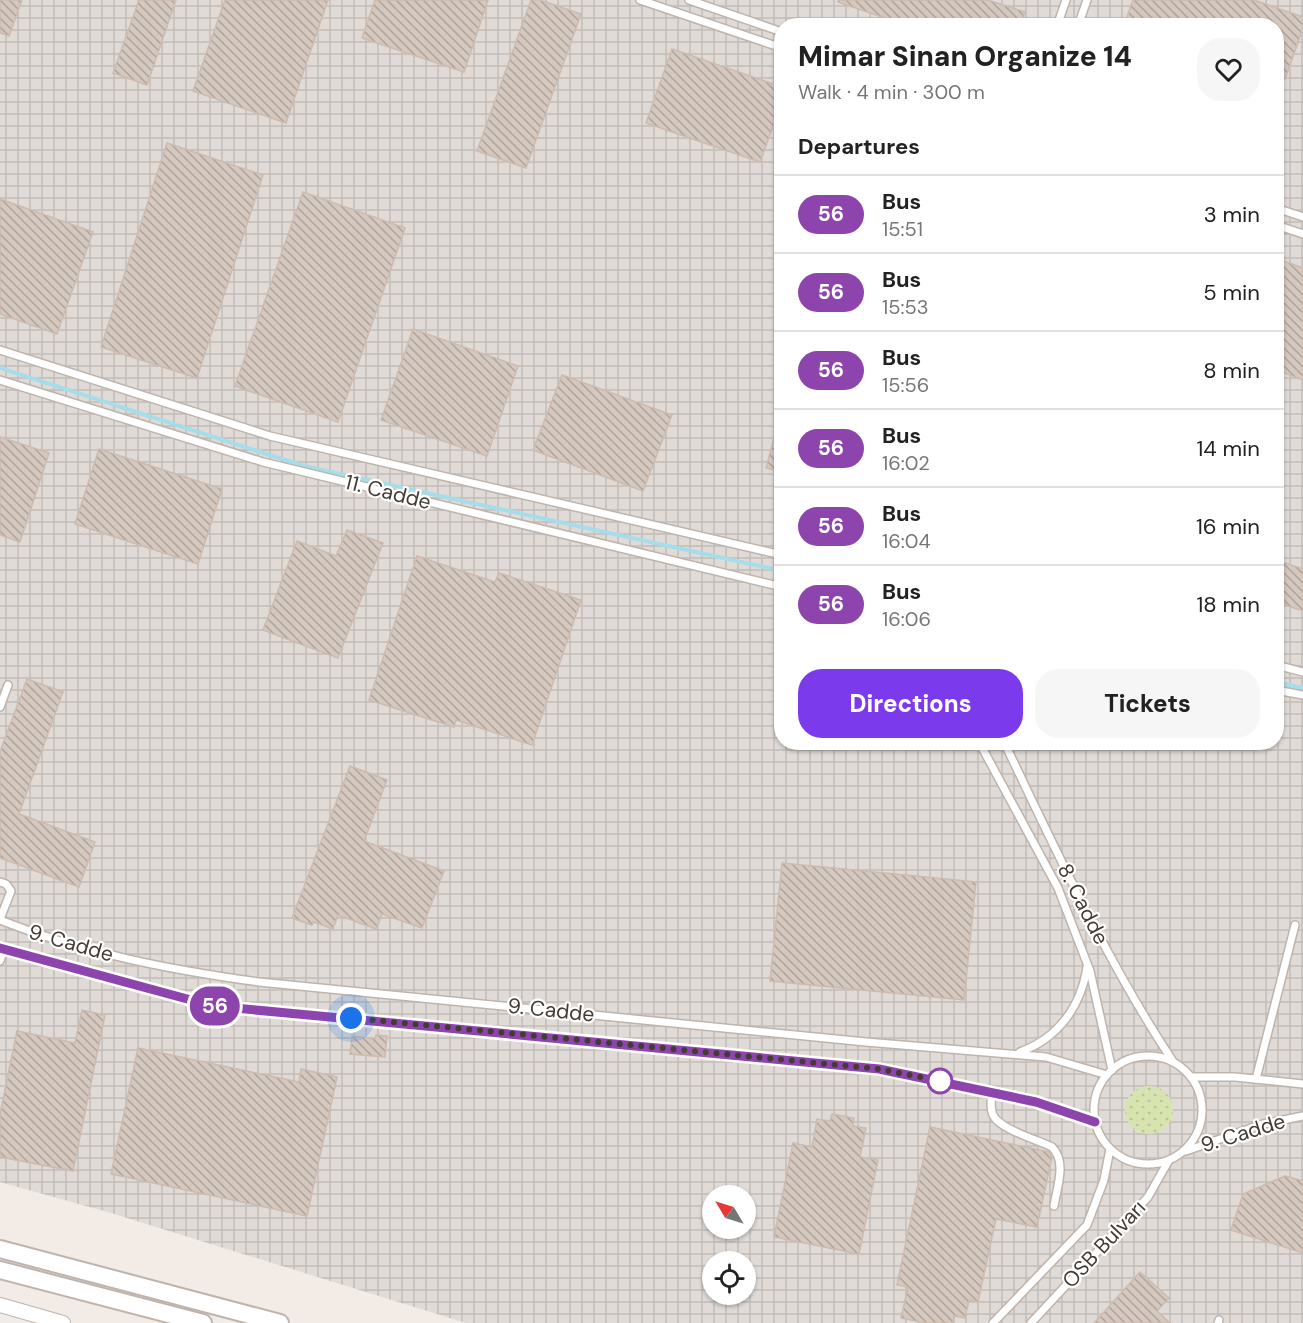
<!DOCTYPE html>
<meta charset="utf-8">
<style>
:root{--surface:#fff;--page:#f6f6f6;--text:#222;--muted:#767676;--line:#e0e0e0;--accent:#7c3aed}
body{margin:0;font-family:"DM Sans",sans-serif;background:var(--page);color:var(--text);height:100vh;display:flex;flex-direction:column;font-size:22px;white-space:nowrap}
*{box-sizing:border-box;margin:0}
p{font-size:20px;color:var(--muted)}
.icon{flex:none;width:33px;height:33px;fill:none;stroke:currentColor;stroke-width:2;stroke-linecap:round;stroke-linejoin:round}
.map{position:relative;flex:1;overflow:hidden}
.side{position:absolute;left:774px;top:18px;width:510px;height:732px;display:flex;flex-direction:column;background:var(--surface);border-radius:24px;box-shadow:0 2px 4px #0004}
.side>*{flex:none}
.badge{padding:0 12px;border-radius:20px;font-size:21px;line-height:39px}
.needle{width:39px;rotate:308deg}
.buttons{position:absolute;left:702px;top:1185px;display:grid;gap:12px}
.buttons a{display:grid;place-items:center;width:54px;height:54px;border-radius:50%;background:var(--surface);box-shadow:0 2px 4px #0004;font-size:30px}
.you{position:absolute;width:30px;height:30px;margin:-15px;border:4px solid #fff;border-radius:50%;background:#1a73e8;box-shadow:0 0 0 9px #1a73e833}
.map>.badge{position:absolute;translate:-50% -50%;box-shadow:0 0 0 3px #fff}
h2{padding:0 24px;font-size:22px;line-height:54px}
.round{display:grid;place-items:center;flex:none;width:63px;height:63px;border-radius:24px;background:var(--page)}
.overview{display:flex;align-items:center;justify-content:space-between;height:102px;padding:0 24px}
h1{font-size:28px;font-weight:800;line-height:45px}
.primary-button{display:flex;gap:12px;margin-top:auto;padding:12px 24px}
.primary-button a{flex:1;height:69px;border-radius:24px;background:var(--accent);color:#fff;font-size:24px;font-weight:800;line-height:69px;text-align:center}
.primary-button a+a{background:var(--page);color:var(--text)}
ul{padding:0;list-style:none}
li{display:flex;align-items:center;gap:18px;height:78px;padding:0 24px;border-top:2px solid var(--line)}
li div{flex:1}
li b{display:block;font-size:22px}
li em{font-style:normal}
li .badge{min-width:66px;font-weight:700;text-align:center}
.map>svg:first-child{display:block}
.industrial{fill:url(#industrial-grid);fill-rule:evenodd}
.grass{fill:url(#grass-dots)}
.lines{fill:none;stroke-linecap:round;stroke-linejoin:round}
.stream{stroke:#a5ddeb;stroke-width:4}
.building{fill:url(#building-back-hatch);stroke:#cdbbaf;stroke-width:1.5}
.service-casing{stroke:#bfb4ac;stroke-width:10}
.minor-casing{stroke:#bfb4ac;stroke-width:16}
.tertiary-casing{stroke:#bfb4ac;stroke-width:20}
.service{stroke:#fff;stroke-width:7}
.minor{stroke:#fff;stroke-width:14}
.tertiary{stroke:#fff;stroke-width:16}
.line-casing{stroke:#fff;stroke-width:14}
.line{stroke:#8e44ad;stroke-width:9}
.walk{stroke:#443b35;stroke-width:6;stroke-dasharray:0 10.8}
.stop-dot{fill:#fff;stroke:#8e44ad;stroke-width:3}
.labels{text-anchor:middle;dominant-baseline:central;stroke-width:4.5;stroke-linejoin:round;paint-order:stroke}
.street-label{font-size:21px;fill:#443b35;stroke:#fff}
</style>
<div class="map">
<svg width="1303" height="1323" viewBox="0 0 1303 1323">
<defs>
<pattern id="industrial-grid" width="8" height="8" patternUnits="userSpaceOnUse" patternTransform="scale(1.5)"><rect width="8" height="8" fill="#e1dbd7"/><path d="M0 4h8M4 0v8" fill="none" stroke="#c2bdb9"/></pattern>
<pattern id="grass-dots" width="8" height="8" patternUnits="userSpaceOnUse" patternTransform="scale(1.5)"><rect width="8" height="8" fill="#d7e4b0"/><path d="M2 2h.1M6 6h.1" fill="none" stroke="#bac498" stroke-width="1.8" stroke-linecap="round"/></pattern>
<pattern id="building-back-hatch" width="6" height="6" patternUnits="userSpaceOnUse" patternTransform="scale(1.5)"><rect width="6" height="6" fill="#d5c8bf"/><path d="M-1 5l2 2M0 0l6 6M5-1l2 2" fill="none" stroke="#aea49c"/></pattern>
</defs>
<rect width="100%" height="100%" fill="#f2ebe6"/>
<!-- industrial -->
<path class="industrial" d="M0 0H1303V1323H466L111 1213 0 1182ZM782 26H1276V742H782ZM712 1196H746V1228H712ZM712 1262H746V1294H712Z"/>
<!-- grass -->
<circle class="grass" cx="1149" cy="1110" r="24"/>
<g class="lines">
<!-- stream -->
<g class="stream">
<path d="M0 368 304 466 782 571"/>
<path d="M1276 682 1303 688"/>
</g>
</g>
<!-- building -->
<g class="building">
<path d="M0 0H22L9 36 0 33Z"/>
<path d="M139 0H176L147 85 113 73Z"/>
<path d="M225 0H328L286 123 193 91Z"/>
<path d="M375 0H488L464 72 362 38Z"/>
<path d="M531 0H540L581 14 526 168 477 151Z"/>
<path d="M838 0H988L1025 12 1020 26H908L838 2Z"/>
<path d="M1133 0H1254L1303 17V28L1285 79 1276 76V26H1135L1125 22Z"/>
<path d="M672 49 782 87V102L760 162 646 123Z"/>
<path d="M167 143 263 175 197 378 101 347Z"/>
<path d="M303 192 405 228 338 422 235 386Z"/>
<path d="M0 199 93 232 57 334 0 314Z"/>
<path d="M1276 258 1303 268V380L1276 370Z"/>
<path d="M413 329 518 366 487 456 381 420Z"/>
<path d="M562 375 672 415 643 491 533 450Z"/>
<path d="M778 423H782V472L766 468Z"/>
<path d="M0 437 49 453 20 542 0 535Z"/>
<path d="M99 449 222 489 198 564 75 524Z"/>
<path d="M347 530 383 543 338 658 263 630 297 541 336 556Z"/>
<path d="M417 556 495 582 499 573 581 600 532 745 456 720 454 727 369 700Z"/>
<path d="M1276 560 1303 569V611L1276 602Z"/>
<path d="M27 679 63 692 19 814 95 842 79 887 0 858V752Z"/>
<path d="M350 766 387 780 364 841 444 871 422 928 382 914 376 929 338 915 333 929 314 922 312 925 292 918Z"/>
<path d="M782 863 976 882 964 1000 770 981Z"/>
<path d="M82 1010 105 1015 73 1171 0 1157V1114L17 1031 75 1043Z"/>
<path d="M376 1035 387 1036 385 1057 350 1054 352 1036 375 1039Z"/>
<path d="M138 1048 299 1082 301 1069 337 1077 307 1216 111 1174Z"/>
<path d="M832 1114 854 1118 853 1126 866 1128 860 1157 878 1160 859 1254 774 1237 793 1143 812 1147 817 1119 830 1121Z"/>
<path d="M930 1127 1049 1152 1052 1157 1037 1227 996 1219 978 1302 969 1300 965 1318 954 1316 953 1323H925L901 1318 908 1287 897 1285Z"/>
<path d="M1285 1176 1303 1181V1253L1231 1230 1243 1194Z"/>
<path d="M1140 1272 1169 1298 1157 1311 1170 1323H1094Z"/>
</g>
<g class="lines">
<defs>
<g id="service">
<path d="M640 0 782 48"/>
<path d="M689 0 782 32"/>
<path d="M1057 26 1066 0"/>
<path d="M1078 26 1087 0"/>
<path d="M1276 208 1303 217"/>
<path d="M1276 225 1303 234"/>
<path d="M0 350 270 436 782 555"/>
<path d="M0 380 263 462 782 587"/>
<path d="M1276 665 1303 672"/>
<path d="M1276 690 1303 695"/>
<path d="M0 707 8 685"/>
<path d="M979 742 1058 888 1090 971 1112 1070"/>
<path d="M1004 742C1056 850 1106 960 1172 1060"/>
<path d="M0 882 6 884 11 891 0 919"/>
<path d="M0 920C83 953 171 970 259 982L866 1042 1046 1057 1107 1075"/>
<path d="M0 948 213 1006 879 1069 1053 1106 1095 1122"/>
<path d="M0 961 4 949"/>
<path d="M1020 1052C1058 1038 1081 1007 1087 967"/>
<circle cx="1148" cy="1110" r="54"/>
<path d="M1192 1077H1235L1303 1084"/>
<path d="M1256 1079 1295 925"/>
<path d="M992 1091C991 1100 990 1108 993 1115 999 1129 1038 1140 1052 1147 1067 1162 1057 1187 1054 1206"/>
<path d="M1186 1151 1263 1124 1303 1116"/>
<path d="M993 1323 1087 1225 1104 1180 1110 1149"/>
<path d="M1031 1323 1148 1197 1169 1160"/>
<path d="M1218 1323 1219 1320"/>
</g>
<path id="minor" d="M0 1305 63 1323"/>
<g id="tertiary">
<path d="M0 1249 280 1323"/>
<path d="M0 1270 203 1323"/>
</g>
</defs>
<!-- service casing -->
<use href="#service" class="service-casing"/>
<!-- minor casing -->
<use href="#minor" class="minor-casing"/>
<!-- tertiary casing -->
<use href="#tertiary" class="tertiary-casing"/>
<!-- service -->
<use href="#service" class="service"/>
<!-- minor -->
<use href="#minor" class="minor"/>
<!-- tertiary -->
<use href="#tertiary" class="tertiary"/>
</g>
<g class="lines">
<defs>
<path id="line" d="M0 948 213 1006 879 1069 1036 1102 1095 1122"/>
</defs>
<!-- line casing -->
<use href="#line" class="line-casing"/>
<!-- line -->
<use href="#line" class="line"/>
<!-- walk -->
<path class="walk" d="M351 1018 879 1069 940 1081"/>
</g>
<!-- markers -->
<circle class="stop-dot" cx="940" cy="1081" r="12"/>
<g class="labels">
<!-- street labels -->
<g class="street-label">
<text transform="translate(388 492) rotate(14)">11. Cadde</text>
<text transform="translate(1083 904) rotate(63)">8. Cadde</text>
<text transform="translate(71 943) rotate(16)">9. Cadde</text>
<text transform="translate(551 1010) rotate(6)">9. Cadde</text>
<text transform="translate(1243 1133) rotate(-17)">9. Cadde</text>
<text transform="translate(1104 1244) rotate(-47)">OSB Bulvarı</text>
</g>
</g>
</svg>
<div class="buttons">
<a><svg class="needle" viewBox="-14 -14 28 28"><path d="M0-13l5 13h-10z" fill="#e53935"/><path d="M0 13l5-13h-10z" fill="#767676"/></svg></a>
<a><svg class="icon" aria-label="locate" viewBox="0 0 24 24"><circle cx="12" cy="12" r="6"/><path d="M12 2v4M12 18v4M2 12h4M18 12h4"/></svg></a>
</div>
<div class="you" style="left:351px;top:1018px"></div>
<b class="badge" style="left:215px;top:1006px;background:#8e44ad;color:#fff">56</b>
<section class="side">
<div class="overview"><div><h1>Mimar Sinan Organize 14</h1><p>Walk · 4 min · 300 m</p></div><a class="round"><svg class="icon" aria-label="heart" viewBox="0 0 24 24"><path d="M12 20l-8-8c-3-5 5-10 8-4 3-6 11-1 8 4z"/></svg></a></div>
<h2>Departures</h2>
<ul>
<li><span class="badge" style="background:#8e44ad;color:#fff">56</span><div><b>Bus</b><p>15:51</p></div><em>3 min</em></li>
<li><span class="badge" style="background:#8e44ad;color:#fff">56</span><div><b>Bus</b><p>15:53</p></div><em>5 min</em></li>
<li><span class="badge" style="background:#8e44ad;color:#fff">56</span><div><b>Bus</b><p>15:56</p></div><em>8 min</em></li>
<li><span class="badge" style="background:#8e44ad;color:#fff">56</span><div><b>Bus</b><p>16:02</p></div><em>14 min</em></li>
<li><span class="badge" style="background:#8e44ad;color:#fff">56</span><div><b>Bus</b><p>16:04</p></div><em>16 min</em></li>
<li><span class="badge" style="background:#8e44ad;color:#fff">56</span><div><b>Bus</b><p>16:06</p></div><em>18 min</em></li>
</ul>
<div class="primary-button"><a>Directions</a><a>Tickets</a></div>
</section>
</div>
